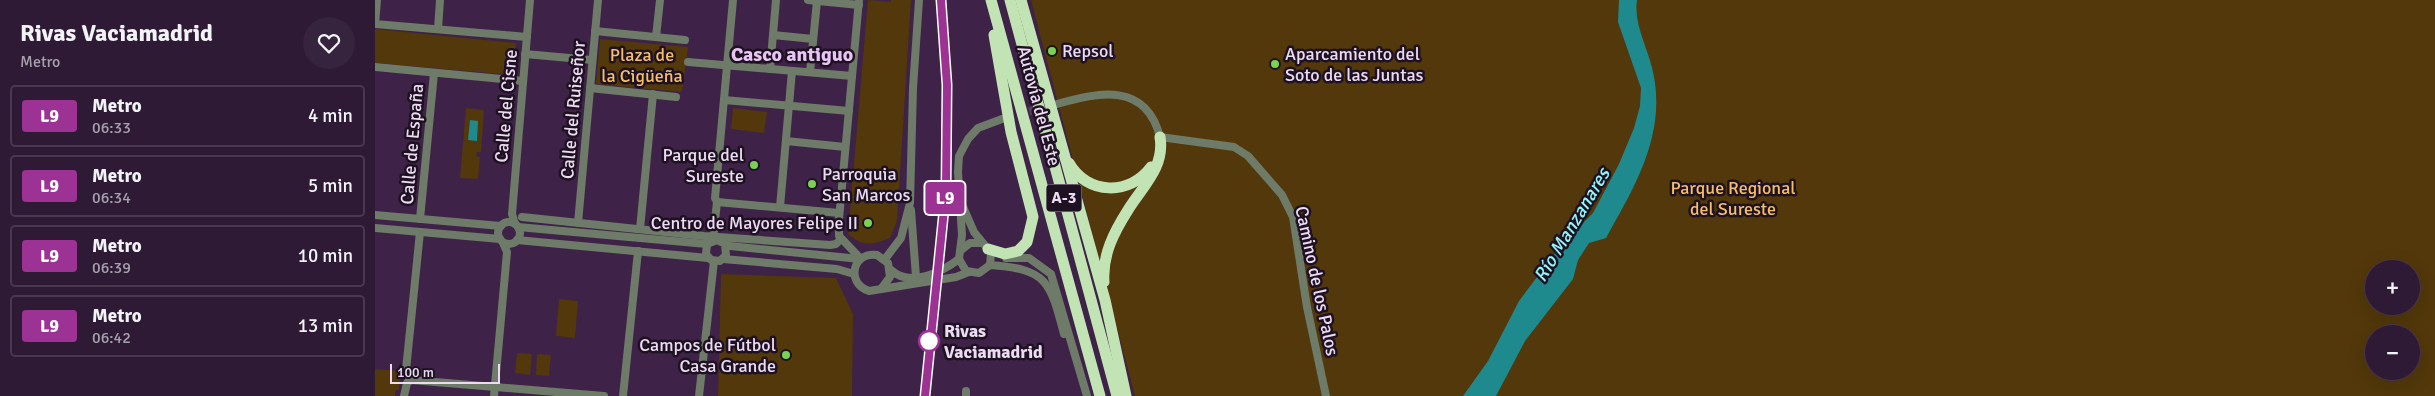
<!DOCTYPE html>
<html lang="es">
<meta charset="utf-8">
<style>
:root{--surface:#2e1a35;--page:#36233d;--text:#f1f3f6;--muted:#a7a1ad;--line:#493850}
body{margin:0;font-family:Signika,sans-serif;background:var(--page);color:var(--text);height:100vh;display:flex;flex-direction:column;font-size:19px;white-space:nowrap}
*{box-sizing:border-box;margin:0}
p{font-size:16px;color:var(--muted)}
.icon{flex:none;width:28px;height:28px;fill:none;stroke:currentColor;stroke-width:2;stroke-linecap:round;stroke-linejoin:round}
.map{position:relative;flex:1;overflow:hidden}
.details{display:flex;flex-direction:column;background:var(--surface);width:375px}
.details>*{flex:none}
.badge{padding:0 10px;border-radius:4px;font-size:18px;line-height:32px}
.buttons{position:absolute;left:1990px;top:260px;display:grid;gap:10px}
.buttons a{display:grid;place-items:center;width:55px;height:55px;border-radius:50%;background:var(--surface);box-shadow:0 5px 20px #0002,0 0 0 1px var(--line);font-size:25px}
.scale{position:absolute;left:15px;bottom:12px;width:110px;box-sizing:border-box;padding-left:5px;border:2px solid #ecdbf2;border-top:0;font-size:14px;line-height:18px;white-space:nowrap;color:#ecdbf2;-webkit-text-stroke:4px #1e1222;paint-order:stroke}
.map>.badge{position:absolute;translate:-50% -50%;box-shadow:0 0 0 2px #fff}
.round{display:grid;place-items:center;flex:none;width:52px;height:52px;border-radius:26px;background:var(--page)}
.head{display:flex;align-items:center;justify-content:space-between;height:85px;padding:0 20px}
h1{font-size:24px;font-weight:700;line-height:38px}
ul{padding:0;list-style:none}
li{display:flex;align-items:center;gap:15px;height:62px;margin:0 10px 8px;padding:0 10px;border:2px solid var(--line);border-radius:5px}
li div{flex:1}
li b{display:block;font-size:19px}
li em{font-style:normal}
li .badge{min-width:55px;font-weight:700;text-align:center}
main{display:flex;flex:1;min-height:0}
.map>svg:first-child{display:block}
.green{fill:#52380a;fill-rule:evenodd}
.water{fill:#1f8a8d}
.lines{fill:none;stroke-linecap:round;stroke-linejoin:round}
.minor-tunnel{stroke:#583e61;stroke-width:8;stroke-dasharray:8 4;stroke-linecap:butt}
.minor{stroke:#6d7b68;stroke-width:8}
.highway{stroke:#c2e4b5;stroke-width:11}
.rail{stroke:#a08ba8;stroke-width:2.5;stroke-dasharray:2.5 5;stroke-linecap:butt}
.line-casing{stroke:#fff;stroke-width:11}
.line{stroke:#9c3293;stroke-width:8}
.poi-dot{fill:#7bd156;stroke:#1e1222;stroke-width:2}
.stop-dot{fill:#fff;stroke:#9c3293;stroke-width:2.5}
.labels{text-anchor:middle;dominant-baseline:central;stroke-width:5;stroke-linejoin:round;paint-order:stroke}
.shield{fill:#1e1222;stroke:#ae9fb4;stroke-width:1}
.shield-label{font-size:16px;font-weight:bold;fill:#ecdbf2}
.poi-label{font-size:18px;fill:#ecdbf2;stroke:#1e1222;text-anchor:start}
.park-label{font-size:18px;fill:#f5bf68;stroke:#1e1222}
.street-label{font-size:18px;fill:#ecdbf2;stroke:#1e1222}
.stop-label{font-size:18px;font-weight:bold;fill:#ecdbf2;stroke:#1e1222;text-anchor:start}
.water-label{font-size:19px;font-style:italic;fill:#90f8fa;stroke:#1e1222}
.quarter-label{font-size:20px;font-weight:bold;fill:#e8c5f4;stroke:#1e1222}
</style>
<main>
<section class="details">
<div class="head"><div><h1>Rivas Vaciamadrid</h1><p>Metro</p></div><a class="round"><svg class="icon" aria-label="heart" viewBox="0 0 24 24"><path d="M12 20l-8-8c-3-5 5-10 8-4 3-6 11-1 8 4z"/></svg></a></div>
<ul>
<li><span class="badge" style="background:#9c3293;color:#fff">L9</span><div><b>Metro</b><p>06:33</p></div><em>4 min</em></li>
<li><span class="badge" style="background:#9c3293;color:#fff">L9</span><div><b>Metro</b><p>06:34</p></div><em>5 min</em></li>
<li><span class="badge" style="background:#9c3293;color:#fff">L9</span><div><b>Metro</b><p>06:39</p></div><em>10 min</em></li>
<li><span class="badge" style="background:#9c3293;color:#fff">L9</span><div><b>Metro</b><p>06:42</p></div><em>13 min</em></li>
</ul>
</section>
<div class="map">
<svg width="2060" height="396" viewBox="0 0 2060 396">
<rect width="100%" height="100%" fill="#3e2247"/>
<!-- green -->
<g class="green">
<path d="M493 0 516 2V0H536L522 221 515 238C497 245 488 247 473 234Z"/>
<path d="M656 0H2060V396H760ZM1999 269H2036V306H1999ZM1999 334H2036V371H1999Z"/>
<path d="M0 29 141 43 139 75 0 63Z"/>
<path d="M225 39 313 47 307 92 221 84Z"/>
<path d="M91 108 109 110 106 152H102L101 156 105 157 103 179 85 178Z"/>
<path d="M358 108 392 112 389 133 356 129Z"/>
<path d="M346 274 461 278 478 314 477 396H343Z"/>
<path d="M184 299 203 301 200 338 181 336Z"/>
<path d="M142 353 157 354 155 375 140 373Z"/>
<path d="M162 354 176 355 174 376 161 375Z"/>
<path d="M0 369 25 371 24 390H20V396H0Z"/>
</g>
<!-- water -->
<g class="water">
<path d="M1244 0H1262C1258 26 1275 51 1279 77 1290 137 1259 188 1231 238L1214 243 1203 260 1198 279 1150 341 1121 396H1088L1113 361 1144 301 1187 244 1218 213 1244 164 1259 128 1265 106 1266 88 1243 22Z"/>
<path d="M95 120 103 121 102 141 93 140Z"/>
</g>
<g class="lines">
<!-- minor-tunnel -->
<path class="minor-tunnel" d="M631 118 680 104"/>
<!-- minor -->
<g class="minor">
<path d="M2 0 0 24 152 37"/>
<path d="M433 0 484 5"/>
<path d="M484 0 464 219V236L485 258"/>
<path d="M63 29 65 0"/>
<path d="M220 31 310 40"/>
<path d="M398 35 438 39"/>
<path d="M281 37 285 0"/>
<path d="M150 54 217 60"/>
<path d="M313 62 477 76"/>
<path d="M0 67 148 81"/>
<path d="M395 69 401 0"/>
<path d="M435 72 442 1"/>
<path d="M215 88 301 97"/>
<path d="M349 100 474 111"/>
<path d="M682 104C724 92 771 82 785 137L859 147 873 156 907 195 918 217 932 307 951 396"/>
<path d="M411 141 470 147"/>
<path d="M342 202 464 213"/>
<path d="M586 202 599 232 616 253 615 265 604 273 591 271 584 259 587 235 583 172 584 156 593 139 603 128 627 119"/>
<path d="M405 207 417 71"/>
<path d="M536 210 541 277"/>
<path d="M0 215 126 226"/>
<path d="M147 217 329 236 455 245 461 244 466 239"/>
<path d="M45 219 59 73"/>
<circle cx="134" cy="233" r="11"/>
<path d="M203 223 223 0"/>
<path d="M140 224 137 214 155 0"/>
<path d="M143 227 332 244"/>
<path d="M0 228 125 239"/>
<path d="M265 229 278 94"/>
<path d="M338 239 342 202 340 198 358 0"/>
<path d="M142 240 333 258"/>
<path d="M350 245 351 255 345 261 336 260 331 254 332 244 342 240 355 246 485 259"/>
<path d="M586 250 595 243H606"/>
<path d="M631 258H654L676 274 712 396"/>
<path d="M348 259 462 269 479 274"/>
<path d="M510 259 526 238 535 203 538 88 544 0"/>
<path d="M615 265C672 269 675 281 689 334"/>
<path d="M516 270C535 288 567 272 584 259"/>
<path d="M506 289 515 277 513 263 502 255C478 251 470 283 494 291L581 277 594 272"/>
<path d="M36 380 229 396"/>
<path d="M591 391V396"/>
<path d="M29 396 32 383 36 380 32 376 31 370 45 232"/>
<path d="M119 396 132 252 128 243"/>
<path d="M248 396 263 251"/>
<path d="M324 396 339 261"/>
</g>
<!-- highway -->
<g class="highway">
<path d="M616 0 725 396"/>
<path d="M635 0 742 396"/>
<path d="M646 0 730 300 751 396"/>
<path d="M694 163C712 195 755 196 776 167"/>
<path d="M613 249 630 254 643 251 652 242 658 217 636 132 619 35"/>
<path d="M729 282C727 255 739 232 753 210 768 186 790 167 785 137"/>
</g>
<!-- rail -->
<path class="rail" d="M550 396 571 190 572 85 566 0"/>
</g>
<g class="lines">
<defs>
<path id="line" d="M550 396 571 190 572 85 566 0"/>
</defs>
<!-- line casing -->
<use href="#line" class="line-casing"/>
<!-- line -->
<use href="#line" class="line"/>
</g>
<!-- markers -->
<g class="poi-dot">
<circle cx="677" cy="51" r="5"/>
<circle cx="900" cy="64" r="5"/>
<circle cx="379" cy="165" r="5"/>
<circle cx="437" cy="184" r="5"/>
<circle cx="493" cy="223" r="5"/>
<circle cx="411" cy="355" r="5"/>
</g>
<circle class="stop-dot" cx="554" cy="341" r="10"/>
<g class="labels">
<!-- shield labels -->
<rect class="shield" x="671.5" y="184.5" width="35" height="27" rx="4"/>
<g class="shield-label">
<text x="689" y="198">A-3</text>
</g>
<!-- poi labels -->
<g class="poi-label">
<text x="687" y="51">Repsol</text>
<text x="910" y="54">Aparcamiento del<tspan x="910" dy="21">Soto de las Juntas</tspan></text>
<text x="369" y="155" text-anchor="end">Parque del<tspan x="369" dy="21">Sureste</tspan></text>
<text x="447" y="174">Parroquia<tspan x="447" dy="21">San Marcos</tspan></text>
<text x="483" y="223" text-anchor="end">Centro de Mayores Felipe II</text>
<text x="401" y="345" text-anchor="end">Campos de Fútbol<tspan x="401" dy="21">Casa Grande</tspan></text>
</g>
<!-- park labels -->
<g class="park-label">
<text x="267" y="55">Plaza de<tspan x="267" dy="21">la Cigüeña</tspan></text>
<text x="1358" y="188">Parque Regional<tspan x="1358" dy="21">del Sureste</tspan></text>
</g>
<!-- street labels -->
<g class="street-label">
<text transform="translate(131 106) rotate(-85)">Calle del Cisne</text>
<text transform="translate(664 106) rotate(75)">Autovía del Este</text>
<text transform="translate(198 110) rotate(-85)">Calle del Ruiseñor</text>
<text transform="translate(37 144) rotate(-85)">Calle de España</text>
<text transform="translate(942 281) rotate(78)">Camino de los Palos</text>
</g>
<!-- stop labels -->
<g class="stop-label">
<text x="569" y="331">Rivas<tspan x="569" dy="21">Vaciamadrid</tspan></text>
</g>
<!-- water labels -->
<g class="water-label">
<text transform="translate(1197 225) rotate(-59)">Río Manzanares</text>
</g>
<!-- quarter labels -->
<g class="quarter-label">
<text x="417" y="54">Casco antiguo</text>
</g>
</g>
</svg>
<div class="buttons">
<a>+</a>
<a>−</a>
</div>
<div class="scale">100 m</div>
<b class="badge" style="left:570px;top:198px;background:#9c3293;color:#fff">L9</b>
</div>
</main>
